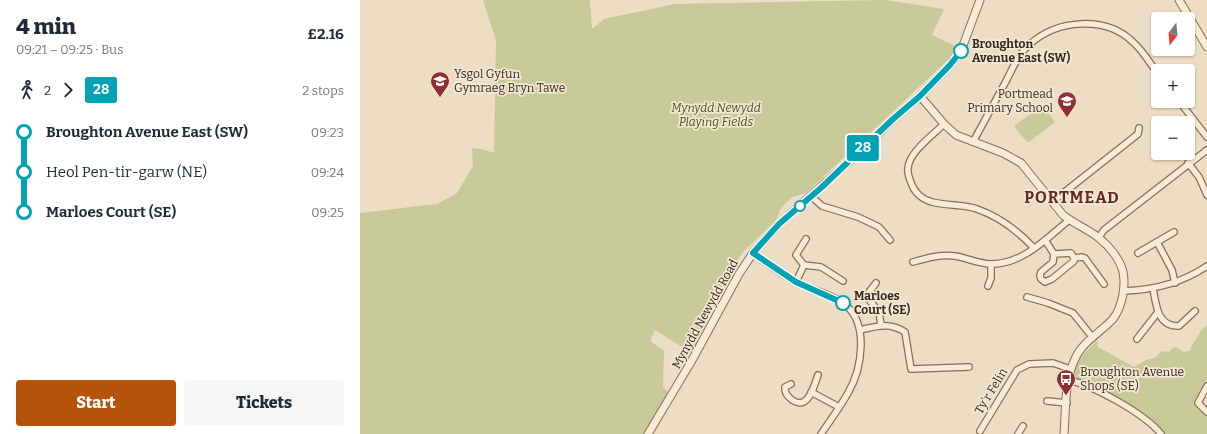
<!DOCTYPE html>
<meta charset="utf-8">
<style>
:root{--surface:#fff;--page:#f6f6f7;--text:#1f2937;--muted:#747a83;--accent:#b45309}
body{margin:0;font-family:Bitter,serif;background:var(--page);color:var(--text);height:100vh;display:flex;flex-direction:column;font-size:15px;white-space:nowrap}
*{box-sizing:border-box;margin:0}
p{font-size:13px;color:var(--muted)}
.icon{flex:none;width:22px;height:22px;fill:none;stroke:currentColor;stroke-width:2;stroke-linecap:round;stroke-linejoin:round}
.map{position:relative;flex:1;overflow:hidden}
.drawer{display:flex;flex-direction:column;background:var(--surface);width:360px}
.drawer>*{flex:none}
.badge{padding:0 8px;border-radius:3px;font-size:14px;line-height:26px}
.needle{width:26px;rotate:196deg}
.buttons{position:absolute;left:791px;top:12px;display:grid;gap:8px}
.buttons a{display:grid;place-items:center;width:44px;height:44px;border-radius:4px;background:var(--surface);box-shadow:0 1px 3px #0004;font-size:20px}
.map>.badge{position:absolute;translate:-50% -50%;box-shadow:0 0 0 2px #fff}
.legs{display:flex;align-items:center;gap:6px;height:44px;padding:0 16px;font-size:13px}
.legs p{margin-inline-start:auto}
.head{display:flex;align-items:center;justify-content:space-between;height:68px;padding:0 16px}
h1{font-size:22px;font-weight:800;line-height:30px}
.button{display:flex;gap:8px;margin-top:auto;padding:8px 16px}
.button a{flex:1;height:46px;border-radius:4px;background:var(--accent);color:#fff;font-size:16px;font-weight:800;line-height:46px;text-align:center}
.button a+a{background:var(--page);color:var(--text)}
ul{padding:0 16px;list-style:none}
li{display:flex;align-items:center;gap:14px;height:40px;font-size:15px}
li i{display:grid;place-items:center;width:6px;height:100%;margin:0 5px;background:currentColor}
li i::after{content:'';width:10px;height:10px;margin:-5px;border:3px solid;border-radius:50%;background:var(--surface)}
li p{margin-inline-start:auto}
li:first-child i{background:linear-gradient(#0000 50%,currentColor 0)}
li:last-child i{background:linear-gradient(currentColor 50%,#0000 0)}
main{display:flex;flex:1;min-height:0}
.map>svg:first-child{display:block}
.green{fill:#c7c998}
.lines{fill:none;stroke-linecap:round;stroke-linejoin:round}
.minor-casing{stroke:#856f5b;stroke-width:8}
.tertiary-casing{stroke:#856f5b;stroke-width:9}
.minor{stroke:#f7ebd6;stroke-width:5.5}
.tertiary{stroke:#f7ebd6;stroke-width:7}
.line-1-casing{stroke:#fff;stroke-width:9}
.line-1{stroke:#00a3b4;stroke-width:6}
.stop-1-dot{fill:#fff;stroke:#00a3b4;stroke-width:2}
.labels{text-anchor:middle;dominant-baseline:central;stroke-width:3.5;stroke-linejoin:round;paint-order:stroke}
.stop-label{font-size:12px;font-weight:bold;fill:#36281e;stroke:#f4e8d3;text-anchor:start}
.poi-label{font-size:12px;fill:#36281e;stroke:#f4e8d3;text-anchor:start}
.park-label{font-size:12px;font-style:italic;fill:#495126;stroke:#f4e8d3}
.street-label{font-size:12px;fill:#36281e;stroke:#f4e8d3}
.district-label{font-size:16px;font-weight:bold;letter-spacing:1px;fill:#612a20;stroke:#f4e8d3}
</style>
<main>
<section class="drawer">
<div class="head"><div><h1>4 min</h1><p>09:21 – 09:25 · Bus</p></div><b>£2.16</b></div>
<div class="legs"><svg class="icon" aria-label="walk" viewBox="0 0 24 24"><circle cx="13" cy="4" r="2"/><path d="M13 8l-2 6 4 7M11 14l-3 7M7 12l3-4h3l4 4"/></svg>2<svg class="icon" aria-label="forward" viewBox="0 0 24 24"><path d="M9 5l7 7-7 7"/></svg><b class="badge" style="background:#00a3b4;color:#fff">28</b><p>2 stops</p></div>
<ul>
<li><i style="color:#00a3b4"></i><b>Broughton Avenue East (SW)</b><p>09:23</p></li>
<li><i style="color:#00a3b4"></i><span>Heol Pen-tir-garw (NE)</span><p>09:24</p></li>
<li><i style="color:#00a3b4"></i><b>Marloes Court (SE)</b><p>09:25</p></li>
</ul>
<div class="button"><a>Start</a><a>Tickets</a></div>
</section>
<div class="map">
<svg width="847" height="434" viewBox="0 0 847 434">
<rect width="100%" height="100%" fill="#ecddc4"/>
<!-- green -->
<g class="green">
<path d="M123 0H230L232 29 244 19 315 4 525 0 584 9 572 35 597 47 589 59 446 193 432 197 421 208 416 220 382 253 360 290 332 353 295 330 290 341 304 351 303 387 309 393 284 434H0V213L77 204 97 193 113 166 112 148 122 149 134 153 136 41Z"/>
<path d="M682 105 695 122 669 142 666 141 654 126Z"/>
<path d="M847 325V379L833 403 847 416V434H805L794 421 747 392 714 377C715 361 726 351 737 341L738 347 774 367 786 360 795 358 801 351 809 352 814 347 818 348 823 352 829 351 842 329Z"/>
</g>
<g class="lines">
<defs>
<g id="minor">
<path d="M819 101 847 137"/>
<path d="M584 124C573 135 549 152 548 168 547 174 550 180 552 185 555 193 563 200 572 202 587 206 603 204 617 209 640 217 658 231 674 248"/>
<path d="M613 142C624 122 634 103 645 83 652 70 658 54 670 44 697 20 745 15 773 42 783 51 790 63 798 74"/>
<path d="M828 163 839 177 847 195"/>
<path d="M451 196 462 206 498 217 519 227 530 240"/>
<path d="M692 202 778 134 779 128"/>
<path d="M739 237 744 230 847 150"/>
<path d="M685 240 694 254 693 262 681 272 680 276 681 279 685 282 692 279 714 261V258L711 253 694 254"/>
<path d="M797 242 812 270 815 283"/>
<path d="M393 253C407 263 421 274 436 282 451 290 469 293 483 303 510 322 502 369 488 393 480 407 470 421 461 434"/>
<path d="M778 253 814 232"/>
<path d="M714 258 722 257 725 258 744 284"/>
<path d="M553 262C567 258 581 254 595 256 607 258 619 264 631 264 663 264 686 239 709 220"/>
<path d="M444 265 461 267 483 281"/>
<path d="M436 282 444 265 436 255 446 239"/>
<path d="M516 283 506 296 519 312 521 325"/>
<path d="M628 286 631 278V264"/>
<path d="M793 288C796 304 797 327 819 326L835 311"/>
<path d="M764 291C794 290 822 283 847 266"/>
<path d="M667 297 688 303 713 313 733 338"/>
<path d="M500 330C517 326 530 322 545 332L551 369 609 367"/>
<path d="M777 339 798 312"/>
<path d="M708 380C733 385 785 414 801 434"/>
<path d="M431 384 425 387C424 396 437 407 445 401 452 396 455 383 458 375"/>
<path d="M847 386 838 403 847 412"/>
<path d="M451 392 479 407"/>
<path d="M687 401 707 403"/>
<path d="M620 431 657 370 669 364 693 363 710 369"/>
<path d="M658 434 663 426"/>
</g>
<g id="tertiary">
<path d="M819 0 847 47"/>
<path d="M560 96 584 124 596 135 643 153 661 163 703 215C714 224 728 229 739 238 749 246 760 259 763 272 766 287 762 307 753 319 741 332 722 342 715 359 704 381 706 410 704 434"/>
<path d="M288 434 331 362 379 274 393 253 419 224 492 159 533 119 560 96 590 65 601 51 620 0"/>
</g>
</defs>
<!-- minor casing -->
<use href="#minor" class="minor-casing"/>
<!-- tertiary casing -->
<use href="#tertiary" class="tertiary-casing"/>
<!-- minor -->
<use href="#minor" class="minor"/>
<!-- tertiary -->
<use href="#tertiary" class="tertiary"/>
</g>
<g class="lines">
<defs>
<path id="line-1" d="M483 303 436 282 393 253 419 224 462 187 533 119 560 96 590 65 601 51"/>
</defs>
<!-- line-1 casing -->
<use href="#line-1" class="line-1-casing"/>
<!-- line-1 -->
<use href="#line-1" class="line-1"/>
</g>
<!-- icons -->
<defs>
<symbol id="school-pin" viewBox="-11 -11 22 30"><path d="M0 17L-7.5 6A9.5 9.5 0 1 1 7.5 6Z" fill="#912e35" stroke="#f4e8d3"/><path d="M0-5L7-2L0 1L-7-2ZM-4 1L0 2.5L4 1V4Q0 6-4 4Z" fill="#fff"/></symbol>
<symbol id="bus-pin" viewBox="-11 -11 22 30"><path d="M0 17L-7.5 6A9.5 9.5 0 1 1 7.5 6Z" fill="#912e35" stroke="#f4e8d3"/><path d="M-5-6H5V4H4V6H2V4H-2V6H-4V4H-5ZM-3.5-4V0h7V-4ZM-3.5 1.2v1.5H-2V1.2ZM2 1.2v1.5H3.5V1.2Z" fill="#fff"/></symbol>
</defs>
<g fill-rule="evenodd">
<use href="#school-pin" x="69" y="70" width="22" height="30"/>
<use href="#school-pin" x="696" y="90" width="22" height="30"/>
<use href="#bus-pin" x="695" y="368" width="22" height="30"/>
</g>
<!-- markers -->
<g class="stop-1-dot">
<circle cx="601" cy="51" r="7"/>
<circle cx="440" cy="206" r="5"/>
<circle cx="483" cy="303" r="7"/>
</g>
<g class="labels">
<!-- stop labels -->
<g class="stop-label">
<text x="612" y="44">Broughton<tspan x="612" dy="14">Avenue East (SW)</tspan></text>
<text x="494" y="296">Marloes<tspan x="494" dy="14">Court (SE)</tspan></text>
</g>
<!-- poi labels -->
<g class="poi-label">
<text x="94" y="74">Ysgol Gyfun<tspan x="94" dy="14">Gymraeg Bryn Tawe</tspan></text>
<text x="693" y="94" text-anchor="end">Portmead<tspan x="693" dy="14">Primary School</tspan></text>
<text x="720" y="372">Broughton Avenue<tspan x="720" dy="14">Shops (SE)</tspan></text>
</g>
<!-- park labels -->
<g class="park-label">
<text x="356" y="108">Mynydd Newydd<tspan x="356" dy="14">Playing Fields</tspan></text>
</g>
<!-- street labels -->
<g class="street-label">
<text transform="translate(345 314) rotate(-61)">Mynydd Newydd Road</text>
<text transform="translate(631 391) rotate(-59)">Ty'r Felin</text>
</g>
<!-- district labels -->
<g class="district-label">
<text x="712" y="197">PORTMEAD</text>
</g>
</g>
</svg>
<div class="buttons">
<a><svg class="needle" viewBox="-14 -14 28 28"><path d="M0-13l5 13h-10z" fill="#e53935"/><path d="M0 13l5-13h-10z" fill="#747a83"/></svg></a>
<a>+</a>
<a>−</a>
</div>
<b class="badge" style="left:503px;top:148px;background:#00a3b4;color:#fff">28</b>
</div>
</main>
